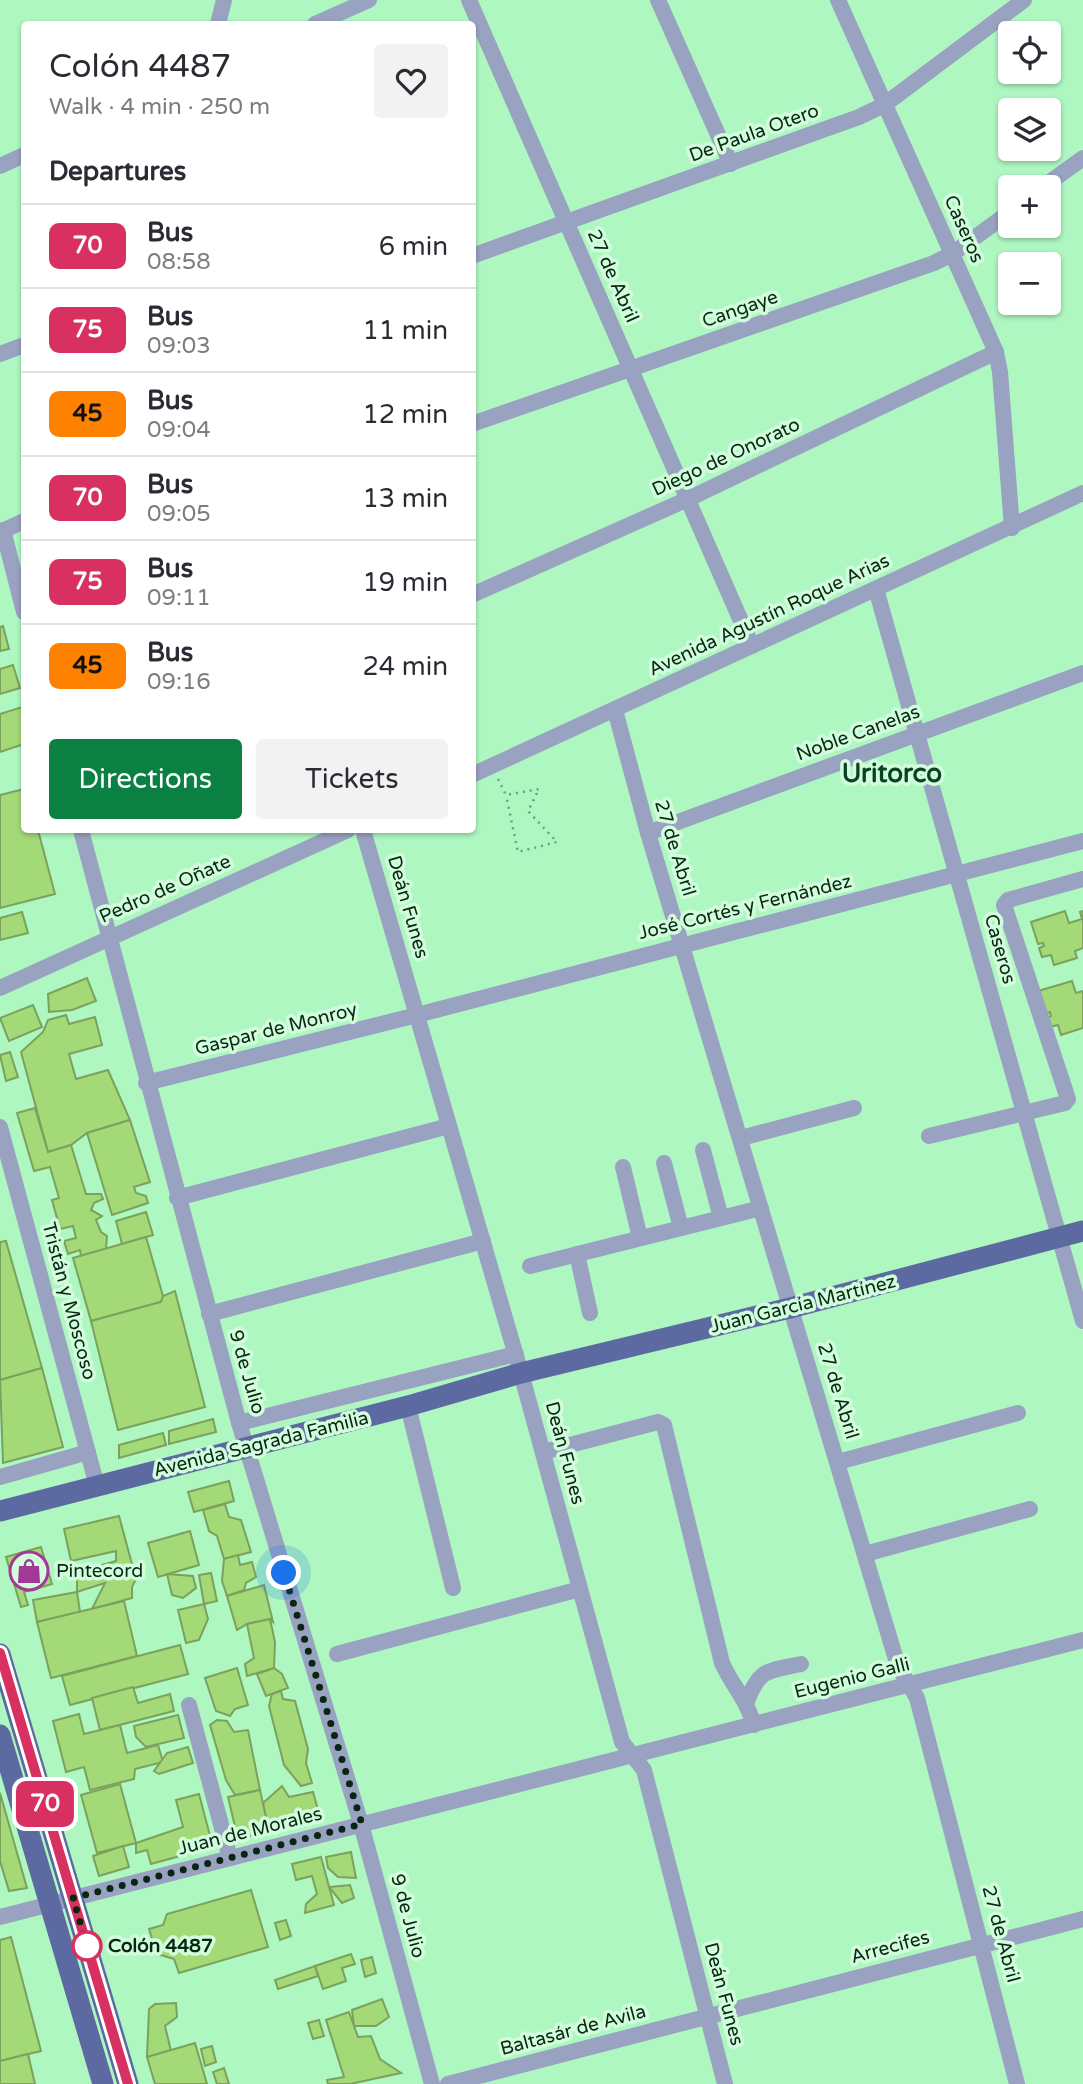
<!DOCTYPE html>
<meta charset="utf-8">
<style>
:root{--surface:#fff;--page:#f2f2f3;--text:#2b2b33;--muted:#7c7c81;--line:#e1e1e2;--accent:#0b8043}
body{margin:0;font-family:"Varela Round",sans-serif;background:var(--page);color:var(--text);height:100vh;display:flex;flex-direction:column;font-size:26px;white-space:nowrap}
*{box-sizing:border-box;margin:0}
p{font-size:23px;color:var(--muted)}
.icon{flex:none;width:38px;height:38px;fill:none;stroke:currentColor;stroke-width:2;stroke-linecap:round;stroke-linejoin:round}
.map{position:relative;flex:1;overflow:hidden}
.details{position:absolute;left:21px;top:21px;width:455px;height:812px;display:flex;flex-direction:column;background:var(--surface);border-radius:7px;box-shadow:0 2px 5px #0004}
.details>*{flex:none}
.badge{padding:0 14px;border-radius:10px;font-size:24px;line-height:46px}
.buttons{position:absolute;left:998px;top:21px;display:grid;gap:14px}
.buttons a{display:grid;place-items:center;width:63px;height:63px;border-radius:7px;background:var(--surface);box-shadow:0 2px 5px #0004;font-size:35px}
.you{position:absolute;width:35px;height:35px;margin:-18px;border:5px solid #fff;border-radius:50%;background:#1a73e8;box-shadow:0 0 0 10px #1a73e833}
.map>.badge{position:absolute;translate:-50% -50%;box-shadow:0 0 0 4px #fff}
h2{padding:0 28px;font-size:26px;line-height:63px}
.round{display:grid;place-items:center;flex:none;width:74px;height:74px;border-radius:7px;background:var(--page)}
.summary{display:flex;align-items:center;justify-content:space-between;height:119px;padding:0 28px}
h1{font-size:33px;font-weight:600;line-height:52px}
.button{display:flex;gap:14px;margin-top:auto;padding:14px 28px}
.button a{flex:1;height:80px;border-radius:7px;background:var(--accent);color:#fff;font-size:28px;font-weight:600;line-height:80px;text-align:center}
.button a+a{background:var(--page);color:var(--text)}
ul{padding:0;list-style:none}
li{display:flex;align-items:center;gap:21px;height:84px;padding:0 28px;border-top:2px solid var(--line)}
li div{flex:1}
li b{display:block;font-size:26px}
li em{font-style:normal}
li .badge{min-width:77px;font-weight:700;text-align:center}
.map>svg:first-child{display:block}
.building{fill:#a4d978;stroke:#7ba15d;stroke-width:2}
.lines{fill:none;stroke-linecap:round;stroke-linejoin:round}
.path{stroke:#69a179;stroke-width:2.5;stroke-dasharray:2 5;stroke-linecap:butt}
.minor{stroke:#99a2c1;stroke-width:16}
.major{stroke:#5c6aa1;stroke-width:21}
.line-casing{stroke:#fff;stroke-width:16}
.line{stroke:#d93062;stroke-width:10}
.walk{stroke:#082713;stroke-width:7;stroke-dasharray:0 12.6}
.stop-dot{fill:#fff;stroke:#d93062;stroke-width:3.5}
.labels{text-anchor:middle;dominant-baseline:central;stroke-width:7;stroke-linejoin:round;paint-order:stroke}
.street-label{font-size:19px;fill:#082713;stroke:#d2fddc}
.poi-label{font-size:19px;fill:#082713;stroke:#d2fddc;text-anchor:start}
.stop-label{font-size:19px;font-weight:bold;fill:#082713;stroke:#d2fddc;text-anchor:start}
.district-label{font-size:26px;font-weight:bold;fill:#094422;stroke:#d2fddc}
</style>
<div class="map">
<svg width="1083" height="2084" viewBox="0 0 1083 2084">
<rect width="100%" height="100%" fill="#aef7c1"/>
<!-- building -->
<g class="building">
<path d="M3 626 9 649 0 651V627Z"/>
<path d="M13 665 20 688 0 694V669Z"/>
<path d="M22 707 24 744 0 752V714Z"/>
<path d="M24 789V830H38L55 894 0 908V795Z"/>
<path d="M1065 911 1069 923 1082 919 1080 912 1083 911V948L1075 951 1077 958 1054 965 1051 955 1042 957 1039 948 1044 946 1043 943 1038 944 1031 922Z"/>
<path d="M22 912 28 933 0 940V918Z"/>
<path d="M87 978 96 1001 72 1010 49 1012 48 994Z"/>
<path d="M1072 981 1076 993 1083 991V1028L1061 1035 1058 1025 1049 1027 1047 1018 1051 1016 1050 1012 1045 1014 1038 991Z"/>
<path d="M33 1005 42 1027 9 1041 0 1018Z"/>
<path d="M66 1015 69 1024 95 1017 102 1045 69 1054 76 1079 108 1070 130 1120 87 1133 71 1145 48 1152 21 1052 43 1032 48 1020Z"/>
<path d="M10 1052 18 1077 6 1081 0 1055Z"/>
<path d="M35 1108 48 1152 71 1145 86 1194H101L103 1199 94 1203 91 1210 102 1216 96 1220 101 1232 107 1236 106 1249 81 1256 80 1250 68 1254 64 1241 76 1238 73 1226 60 1229 52 1200 59 1198 50 1167 34 1171 17 1113Z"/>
<path d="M130 1120 150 1182 134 1187 136 1193 146 1196 148 1203 112 1215 87 1133Z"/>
<path d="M146 1212 153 1235 122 1244 116 1221Z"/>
<path d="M146 1237 163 1296 161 1302 91 1321 73 1258Z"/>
<path d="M6 1241 42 1368 0 1380V1242Z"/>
<path d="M175 1291 205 1407 118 1430 91 1321 161 1302 163 1296Z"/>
<path d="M42 1368 63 1447 3 1463 0 1380Z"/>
<path d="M213 1419 216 1432 169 1444V1431Z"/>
<path d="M163 1433 166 1445 119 1458V1445Z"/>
<path d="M229 1481 234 1501 194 1512 188 1492Z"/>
<path d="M225 1504 229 1517 241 1520 251 1552 224 1559 217 1536 209 1531 203 1510Z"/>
<path d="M119 1516 136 1579 132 1587V1598L92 1609 105 1583 77 1592V1572L116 1561V1551L71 1561 64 1529Z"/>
<path d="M190 1531 199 1565 158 1577 148 1543Z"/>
<path d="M41 1547 52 1584 24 1592 28 1605 21 1607 6 1557Z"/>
<path d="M238 1555 240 1565 252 1562 256 1577 246 1583 244 1590 227 1596 222 1581 224 1559Z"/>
<path d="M211 1573 217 1601 204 1604 199 1575Z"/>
<path d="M167 1574 193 1576 196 1588 183 1598 172 1595Z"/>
<path d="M264 1585 273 1622 270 1619 247 1624 237 1630 227 1596Z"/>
<path d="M77 1592 80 1612 37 1622 33 1600Z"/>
<path d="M124 1601 137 1656 51 1678 37 1622Z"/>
<path d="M204 1604 208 1619 199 1640 186 1643 178 1610Z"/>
<path d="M270 1619 275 1642 274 1668 247 1676 245 1664 254 1658 247 1624Z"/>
<path d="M180 1645 188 1674 70 1705 62 1676Z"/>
<path d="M237 1668 248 1705 235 1709 230 1716 216 1711 205 1678Z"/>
<path d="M274 1668 282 1674 288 1688 266 1696 257 1674Z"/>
<path d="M133 1687 138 1703 170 1694 174 1711 100 1730 92 1698Z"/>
<path d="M281 1691 283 1699 295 1701 308 1749 306 1763 312 1783 301 1786 284 1765 269 1706 272 1694Z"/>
<path d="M79 1714 84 1734 120 1725 127 1753 158 1745 163 1762 135 1769 134 1779 90 1790 84 1767 66 1772 53 1721Z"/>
<path d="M178 1715 184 1738 146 1747 136 1737 134 1726Z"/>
<path d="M217 1720 227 1721 234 1732 248 1730 260 1790 235 1795 226 1780 210 1725Z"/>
<path d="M188 1747 193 1763 159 1774 154 1771 167 1753Z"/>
<path d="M120 1784 136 1843 97 1853 81 1795Z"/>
<path d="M282 1786 289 1797 313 1792 318 1810 299 1821 268 1827 263 1803Z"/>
<path d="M260 1790 268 1827 273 1831 238 1839 228 1797Z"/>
<path d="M0 1793 27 1888 9 1891 0 1861Z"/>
<path d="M199 1794 213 1847 151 1864 147 1850 136 1853V1843L183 1827 176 1800Z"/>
<path d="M123 1846 129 1867 99 1876 93 1856Z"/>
<path d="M351 1852 356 1878 338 1877 328 1868 326 1857Z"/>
<path d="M321 1857 334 1905 305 1913 306 1904 317 1894 312 1876 296 1880 292 1864Z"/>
<path d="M350 1885 354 1898 342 1903 329 1887Z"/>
<path d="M251 1890 268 1947 179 1973 174 1959 157 1954 149 1929 163 1925 167 1914Z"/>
<path d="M286 1920 291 1936 280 1940 275 1923Z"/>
<path d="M11 1937 41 2051 0 2061V1940Z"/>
<path d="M351 1954 355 1964 342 1968 346 1981 323 1989 315 1966Z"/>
<path d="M372 1957 376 1973 365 1977 361 1960Z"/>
<path d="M315 1966 318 1976 278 1989 275 1980Z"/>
<path d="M382 1999 389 2017 376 2026H354L352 2010Z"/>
<path d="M176 2003 177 2017 165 2026 171 2051 147 2057 149 2009 155 2004Z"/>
<path d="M349 2012 358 2037 371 2036 380 2059 401 2073 350 2084H328L327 2080 344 2077 326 2020Z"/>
<path d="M319 2020 324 2036 313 2039 308 2023Z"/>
<path d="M195 2043 207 2084H155L147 2057Z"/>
<path d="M212 2046 216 2062 205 2066 201 2049Z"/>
<path d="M28 2054 35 2084H0V2061Z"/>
<path d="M224 2068 229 2084H217L213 2072Z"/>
</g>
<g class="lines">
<!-- path -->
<path class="path" d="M498 779 506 795 539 789 528 811 557 842 518 852 506 795"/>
<!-- minor -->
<g class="minor">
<path d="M469 0 752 646"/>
<path d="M658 0 731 164"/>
<path d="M838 0 996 352 1000 372 1012 528"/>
<path d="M218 24 224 0"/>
<path d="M315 24 369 0"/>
<path d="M0 166 24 155"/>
<path d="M1043 187 1083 158"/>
<path d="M472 256 859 117 884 105 1024 0"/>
<path d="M0 354 24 345"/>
<path d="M472 424 934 263 952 254 1010 212"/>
<path d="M3 530 24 612"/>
<path d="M0 532 24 521"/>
<path d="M876 589 1083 1321"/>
<path d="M472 595 688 499 996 352"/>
<path d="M615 710 648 833 898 1666 917 1698 1017 2084"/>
<path d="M472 775 1083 493"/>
<path d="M81 830 239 1423 361 1824 432 2084"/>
<path d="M363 830 521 1373 622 1742 644 1770 725 2084"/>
<path d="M648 833 1083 673"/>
<path d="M0 988 348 830"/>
<path d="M146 1083 417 1015 1083 841"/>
<path d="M0 1127 97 1486"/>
<path d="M929 1136 1065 1103 1068 1099 1004 905 1008 900 1083 879"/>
<path d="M741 1138 854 1108"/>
<path d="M703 1150 721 1218"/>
<path d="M664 1163 681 1228"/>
<path d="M623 1167 640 1238"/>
<path d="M177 1198 449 1126"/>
<path d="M577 1254 590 1313"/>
<path d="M530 1266 761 1208"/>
<path d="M209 1314 483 1241"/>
<path d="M408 1406 453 1588"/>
<path d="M239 1423 516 1354"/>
<path d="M543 1452 658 1422 664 1425 722 1663C733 1687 746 1698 754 1725"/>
<path d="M838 1462 1018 1413"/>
<path d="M0 1477 88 1452"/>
<path d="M865 1554 1030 1509"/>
<path d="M337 1654 580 1589"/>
<path d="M747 1701C760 1668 768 1671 801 1664"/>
<path d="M189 1705 230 1858"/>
<path d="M0 1917 1083 1640"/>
<path d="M448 2084 1083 1919"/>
</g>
<!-- major -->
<g class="major">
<path d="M0 1511 408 1406 521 1373 790 1308 1083 1231"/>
<path d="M0 1654 128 2084"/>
<path d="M0 1735 103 2084"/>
</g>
</g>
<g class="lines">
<defs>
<path id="line" d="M0 1653 128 2084"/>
</defs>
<!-- line casing -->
<use href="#line" class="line-casing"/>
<!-- line -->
<use href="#line" class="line"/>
<!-- walk -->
<path class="walk" d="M87 1946 73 1898 362 1824 284 1573"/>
</g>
<!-- icons -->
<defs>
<symbol id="shop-ring" viewBox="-11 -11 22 22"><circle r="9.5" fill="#d2fddc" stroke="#a43898" stroke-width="1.5"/><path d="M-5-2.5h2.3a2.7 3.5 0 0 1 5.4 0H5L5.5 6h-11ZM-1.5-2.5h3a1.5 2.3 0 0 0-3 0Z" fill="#a43898"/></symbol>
</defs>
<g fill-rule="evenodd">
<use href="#shop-ring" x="7" y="1549" width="44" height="44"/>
</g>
<!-- markers -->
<circle class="stop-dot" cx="87" cy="1946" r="14"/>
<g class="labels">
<!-- street labels -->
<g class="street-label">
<text transform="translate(754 133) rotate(-20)">De Paula Otero</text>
<text transform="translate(964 229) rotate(66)">Caseros</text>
<text transform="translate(613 276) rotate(66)">27 de Abril</text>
<text transform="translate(740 309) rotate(-19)">Cangaye</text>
<text transform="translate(726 457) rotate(-25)">Diego de Onorato</text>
<text transform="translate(769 615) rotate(-25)">Avenida Agustín Roque Arias</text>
<text transform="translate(858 733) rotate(-20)">Noble Canelas</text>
<text transform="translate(675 848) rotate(73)">27 de Abril</text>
<text transform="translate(165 889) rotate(-24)">Pedro de Oñate</text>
<text transform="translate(408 907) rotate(74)">Deán Funes</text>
<text transform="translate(745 907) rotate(-14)">José Cortés y Fernández</text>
<text transform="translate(1000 949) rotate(74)">Caseros</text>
<text transform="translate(276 1029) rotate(-14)">Gaspar de Monroy</text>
<text transform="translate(69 1301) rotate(75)">Tristán y Moscoso</text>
<text transform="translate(803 1304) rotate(-14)">Juan García Martínez</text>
<text transform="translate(247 1372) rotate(74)">9 de Julio</text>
<text transform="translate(838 1391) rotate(73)">27 de Abril</text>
<text transform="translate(261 1444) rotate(-14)">Avenida Sagrada Familia</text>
<text transform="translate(565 1453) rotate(75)">Deán Funes</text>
<text transform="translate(852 1678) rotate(-14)">Eugenio Galli</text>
<text transform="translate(250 1831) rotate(-14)">Juan de Morales</text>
<text transform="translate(408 1916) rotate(75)">9 de Julio</text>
<text transform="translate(1001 1934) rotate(75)">27 de Abril</text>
<text transform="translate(890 1947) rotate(-15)">Arrecifes</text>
<text transform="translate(724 1994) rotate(75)">Deán Funes</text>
<text transform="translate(573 2030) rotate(-15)">Baltasár de Avila</text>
</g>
<!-- poi labels -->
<g class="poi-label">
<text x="56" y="1571">Pintecord</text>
</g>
<!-- stop labels -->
<g class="stop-label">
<text x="108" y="1946">Colón 4487</text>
</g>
<!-- district labels -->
<g class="district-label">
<text x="892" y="773">Uritorco</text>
</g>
</g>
</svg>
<div class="buttons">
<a><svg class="icon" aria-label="locate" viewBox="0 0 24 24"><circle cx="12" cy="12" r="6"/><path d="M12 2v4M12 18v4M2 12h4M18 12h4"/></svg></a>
<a><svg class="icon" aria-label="layers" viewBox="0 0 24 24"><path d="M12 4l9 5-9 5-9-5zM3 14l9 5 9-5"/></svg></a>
<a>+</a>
<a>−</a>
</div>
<div class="you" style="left:284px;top:1573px"></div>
<b class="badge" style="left:45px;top:1804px;background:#d93062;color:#fff">70</b>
<section class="details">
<div class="summary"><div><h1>Colón 4487</h1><p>Walk · 4 min · 250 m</p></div><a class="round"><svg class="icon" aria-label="heart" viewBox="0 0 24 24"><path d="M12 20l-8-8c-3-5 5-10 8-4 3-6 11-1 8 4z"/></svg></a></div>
<h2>Departures</h2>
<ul>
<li><span class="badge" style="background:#d93062;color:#fff">70</span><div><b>Bus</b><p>08:58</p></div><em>6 min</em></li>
<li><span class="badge" style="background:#d93062;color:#fff">75</span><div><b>Bus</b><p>09:03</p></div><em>11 min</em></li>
<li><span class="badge" style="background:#ff8100;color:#111">45</span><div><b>Bus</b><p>09:04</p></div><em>12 min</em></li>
<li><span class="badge" style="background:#d93062;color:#fff">70</span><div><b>Bus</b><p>09:05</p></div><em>13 min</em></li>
<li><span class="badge" style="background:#d93062;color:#fff">75</span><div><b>Bus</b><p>09:11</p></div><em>19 min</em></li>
<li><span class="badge" style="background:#ff8100;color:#111">45</span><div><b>Bus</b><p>09:16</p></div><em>24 min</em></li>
</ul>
<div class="button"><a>Directions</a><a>Tickets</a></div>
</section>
</div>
